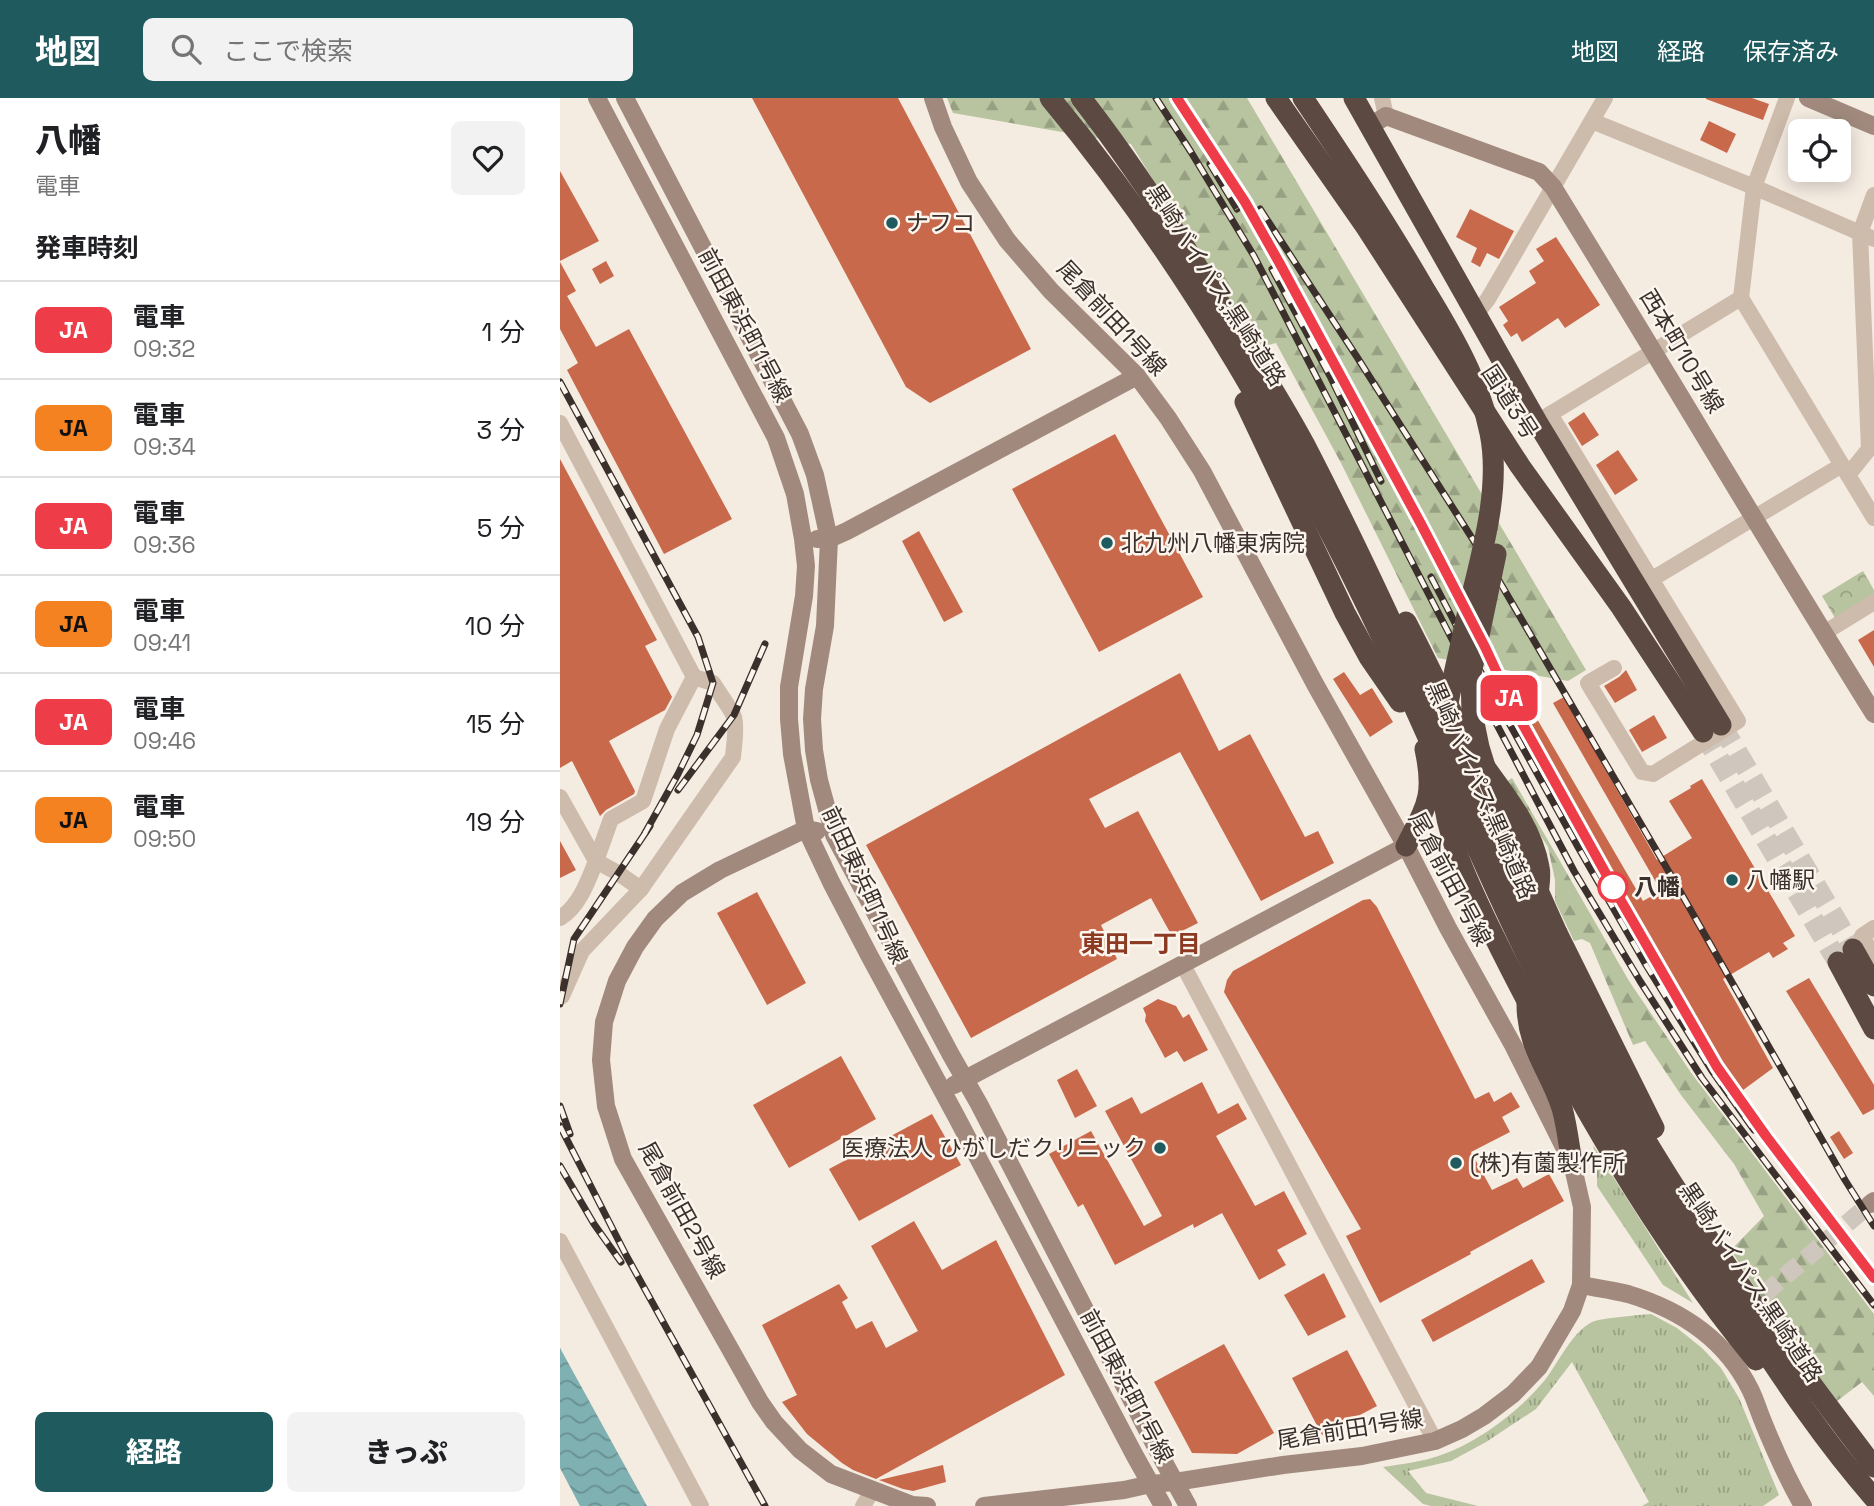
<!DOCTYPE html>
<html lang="ja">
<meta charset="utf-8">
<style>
:root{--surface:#fff;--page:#f2f2f2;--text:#202124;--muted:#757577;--line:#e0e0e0;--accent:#1f5a5e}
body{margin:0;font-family:"Space Grotesk","Noto Sans JP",sans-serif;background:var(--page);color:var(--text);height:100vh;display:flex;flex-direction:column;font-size:26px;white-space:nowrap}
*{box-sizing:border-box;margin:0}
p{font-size:23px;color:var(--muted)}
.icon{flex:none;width:38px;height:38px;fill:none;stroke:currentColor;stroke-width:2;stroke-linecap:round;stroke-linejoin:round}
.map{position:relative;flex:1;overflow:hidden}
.sheet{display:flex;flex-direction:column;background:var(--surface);width:560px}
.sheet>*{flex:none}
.badge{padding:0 14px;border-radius:10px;font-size:24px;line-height:46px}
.controls{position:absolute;left:1228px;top:21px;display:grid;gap:14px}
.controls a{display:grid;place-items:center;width:63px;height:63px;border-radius:10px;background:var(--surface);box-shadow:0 4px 18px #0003;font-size:35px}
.map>.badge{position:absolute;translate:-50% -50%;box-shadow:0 0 0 4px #fff}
h2{padding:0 35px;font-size:26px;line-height:63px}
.round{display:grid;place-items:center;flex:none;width:74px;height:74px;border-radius:10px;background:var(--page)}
.overview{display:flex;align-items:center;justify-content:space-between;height:119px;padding:0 35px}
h1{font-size:33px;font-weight:800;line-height:52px}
.action{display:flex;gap:14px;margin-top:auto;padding:14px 35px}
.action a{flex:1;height:80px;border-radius:10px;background:var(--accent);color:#fff;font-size:28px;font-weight:800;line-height:80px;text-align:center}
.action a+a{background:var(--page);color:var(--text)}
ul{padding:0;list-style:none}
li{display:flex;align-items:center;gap:21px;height:98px;padding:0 35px;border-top:2px solid var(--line)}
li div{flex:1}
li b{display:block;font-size:26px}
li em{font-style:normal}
li .badge{min-width:77px;font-weight:700;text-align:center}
header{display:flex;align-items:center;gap:42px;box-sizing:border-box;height:98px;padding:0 35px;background:var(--accent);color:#fff}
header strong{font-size:33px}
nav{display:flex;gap:38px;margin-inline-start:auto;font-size:24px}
.search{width:490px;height:63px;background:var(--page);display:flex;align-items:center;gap:18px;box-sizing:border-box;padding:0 24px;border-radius:10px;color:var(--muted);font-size:26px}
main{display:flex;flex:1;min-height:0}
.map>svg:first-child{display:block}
.grass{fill:url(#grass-tufts)}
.forest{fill:url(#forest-firs)}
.park{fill:url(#park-crowns)}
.water{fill:url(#water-waves)}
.building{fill:#c8694b}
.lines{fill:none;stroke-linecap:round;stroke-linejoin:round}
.secondary-tunnel{stroke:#cfc6bd;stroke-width:18;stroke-dasharray:18 9;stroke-linecap:butt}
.highway-tunnel{stroke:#cfc6bd;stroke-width:21;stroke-dasharray:21 10;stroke-linecap:butt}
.street{stroke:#cdbbac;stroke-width:16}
.secondary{stroke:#a18a7d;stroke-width:18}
.highway{stroke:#5c4a42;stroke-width:21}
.rail-casing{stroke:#3b302b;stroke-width:7}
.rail{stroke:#fbf5ee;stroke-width:4.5;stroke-dasharray:13;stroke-linecap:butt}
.highway-bridge{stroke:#5c4a42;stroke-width:21}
.line-casing{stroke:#fff;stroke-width:16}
.line{stroke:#ee3d49;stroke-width:10}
.poi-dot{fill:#1f5a5e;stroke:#fbf5ee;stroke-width:2.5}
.stop-dot{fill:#fff;stroke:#ee3d49;stroke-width:3.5}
.labels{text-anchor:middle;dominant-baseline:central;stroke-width:5;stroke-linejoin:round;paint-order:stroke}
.poi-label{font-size:23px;fill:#3b302b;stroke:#fbf5ee;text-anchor:start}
.street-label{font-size:23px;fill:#3b302b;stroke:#fbf5ee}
.stop-label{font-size:23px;font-weight:bold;fill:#3b302b;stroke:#fbf5ee;text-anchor:start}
.neighbourhood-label{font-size:24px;font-weight:bold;fill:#8c3b22;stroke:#fbf5ee}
</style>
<header>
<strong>地図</strong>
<div class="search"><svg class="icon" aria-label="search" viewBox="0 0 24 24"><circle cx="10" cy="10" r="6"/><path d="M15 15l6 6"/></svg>ここで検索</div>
<nav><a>地図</a><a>経路</a><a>保存済み</a></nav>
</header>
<main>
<section class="sheet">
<div class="overview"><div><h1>八幡</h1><p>電車</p></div><a class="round"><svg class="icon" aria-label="heart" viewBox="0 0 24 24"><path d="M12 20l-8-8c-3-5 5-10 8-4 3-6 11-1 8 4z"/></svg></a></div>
<h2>発車時刻</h2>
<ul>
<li><span class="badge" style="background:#ee3d49;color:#fff">JA</span><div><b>電車</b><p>09:32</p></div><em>1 分</em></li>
<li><span class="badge" style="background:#f58220;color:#111">JA</span><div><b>電車</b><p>09:34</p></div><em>3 分</em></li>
<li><span class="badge" style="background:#ee3d49;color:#fff">JA</span><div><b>電車</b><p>09:36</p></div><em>5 分</em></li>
<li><span class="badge" style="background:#f58220;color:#111">JA</span><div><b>電車</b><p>09:41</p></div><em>10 分</em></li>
<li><span class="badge" style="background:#ee3d49;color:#fff">JA</span><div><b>電車</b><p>09:46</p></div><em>15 分</em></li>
<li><span class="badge" style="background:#f58220;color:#111">JA</span><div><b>電車</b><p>09:50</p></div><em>19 分</em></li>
</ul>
<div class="action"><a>経路</a><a>きっぷ</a></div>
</section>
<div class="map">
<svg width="1314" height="1408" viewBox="0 0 1314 1408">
<defs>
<pattern id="grass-tufts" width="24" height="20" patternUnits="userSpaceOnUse" patternTransform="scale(1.75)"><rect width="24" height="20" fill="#b8c4a0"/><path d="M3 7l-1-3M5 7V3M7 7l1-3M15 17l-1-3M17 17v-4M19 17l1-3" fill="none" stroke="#97a083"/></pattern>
<pattern id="forest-firs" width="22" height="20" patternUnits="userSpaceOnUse" patternTransform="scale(1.75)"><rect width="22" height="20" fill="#b8c4a0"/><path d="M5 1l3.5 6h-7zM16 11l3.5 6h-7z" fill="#97a083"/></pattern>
<pattern id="park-crowns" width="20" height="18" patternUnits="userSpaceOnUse" patternTransform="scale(1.75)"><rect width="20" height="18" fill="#b8c4a0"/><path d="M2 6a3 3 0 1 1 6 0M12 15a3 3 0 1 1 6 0" fill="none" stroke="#97a083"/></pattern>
<pattern id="water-waves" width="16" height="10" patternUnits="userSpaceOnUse" patternTransform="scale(1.75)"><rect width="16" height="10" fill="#7fb0b2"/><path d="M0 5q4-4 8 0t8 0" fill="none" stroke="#699091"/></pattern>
</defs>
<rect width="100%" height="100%" fill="#f4ebe1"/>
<!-- grass -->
<g class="grass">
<path d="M1033 1047 1133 1205 1103 1187 1037 1088V1067Z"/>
<path d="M1091 1216 1117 1230 1142 1250 1161 1270 1179 1300 1219 1397 1203 1408H1082L1089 1404 1012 1264 976 1311 926 1344 891 1363 848 1373 866 1395 918 1408H871L863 1406 823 1369C842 1366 862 1364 881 1357 919 1344 959 1313 985 1282 998 1265 1013 1233 1032 1224 1041 1220 1079 1217 1091 1216Z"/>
</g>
<!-- forest -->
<g class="forest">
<path d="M387 0H687L1026 572 1008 583 878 560 781 365 716 245 697 250 571 46 393 15Z"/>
<path d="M952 680 1069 883 1132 976 1314 1216V1298L1302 1284 1277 1303 1195 1190 1171 1152 1204 1118 1174 1066 1121 997 1085 943 1073 947 1030 845 1022 841 1014 843 995 803V782L988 749 946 684Z"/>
</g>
<!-- park -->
<path class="park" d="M1303 473 1314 492V496L1275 520 1262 498Z"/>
<!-- water -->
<path class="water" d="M0 1250 87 1408H20L0 1370Z"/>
<!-- building -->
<g class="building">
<path d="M192 0H338L471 251 370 305 346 289Z"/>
<path d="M1146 0H1192L1209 6 1203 22 1146 1Z"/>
<path d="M1149 23 1176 36 1167 55 1140 42Z"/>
<path d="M0 73 39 143 0 163Z"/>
<path d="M910 111 954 133 939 161 927 155 920 169 911 164 917 150 896 139Z"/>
<path d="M996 139 1040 207 1005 230 998 220 962 244 957 235 951 239 943 227 948 223 939 209 976 185 969 173 984 163 976 151Z"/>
<path d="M46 163 54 178 40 186 32 171Z"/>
<path d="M0 164 16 193 7 198 36 249 69 231 172 421 104 456 7 272 18 265 0 231Z"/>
<path d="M1024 314 1039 337 1022 348 1008 325Z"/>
<path d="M555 336 643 499 539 554 452 391Z"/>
<path d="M1058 352 1078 382 1055 397 1036 367Z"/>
<path d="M0 361 97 542 85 548 112 599 105 612 49 643 75 693 74 696 46 712 40 718 12 663 0 670Z"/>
<path d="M359 433 403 514 384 524 342 443Z"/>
<path d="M1314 532V569L1298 542Z"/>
<path d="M1066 572 1077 592 1055 605 1044 588 1059 579Z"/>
<path d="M784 574 800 597 812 590 833 624 810 639 773 581Z"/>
<path d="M620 575 659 653 690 636 745 739 758 733 774 765 701 803 620 654 529 701 545 730 578 713 638 825 612 838 591 800 541 827 557 861 411 940 306 747Z"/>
<path d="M1004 599 1097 762 1132 740 1109 703 1131 690 1130 688 1142 681 1235 838 1223 845 1228 851 1213 860 1209 854 1163 881 1213 970 1175 998 959 623 973 614 1083 803 1101 793 993 605Z"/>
<path d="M1094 617 1107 640 1082 654 1069 632Z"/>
<path d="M0 743 16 772 0 780Z"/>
<path d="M197 794 246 885 207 907 157 815Z"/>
<path d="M810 801 817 809 915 1001 929 994 934 1004 951 994 960 1009 942 1019 950 1034 911 1054 932 1092 957 1080 963 1090 989 1076 1004 1103 910 1154 911 1156 820 1205 786 1138 801 1131 664 894 667 882 673 873 803 802Z"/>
<path d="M1249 880 1314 987V1011L1303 1017 1226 893Z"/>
<path d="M598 901 616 908 623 920 629 916 648 952 624 964 617 953 605 960 585 923 586 917 583 910Z"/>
<path d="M281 958 316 1021 229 1070 193 1007Z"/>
<path d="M517 971 537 1008 515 1020 497 982Z"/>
<path d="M642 984 658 1016 678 1005 687 1021 656 1038 695 1108 724 1093 747 1136 717 1152 726 1167 699 1182 662 1115 634 1130 633 1126 555 1167 523 1106 518 1109 489 1056 531 1033 584 1128 602 1118 545 1013 572 999 581 1016Z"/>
<path d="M372 1016 401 1067 299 1123 269 1071Z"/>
<path d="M1279 1033 1293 1055 1284 1061 1270 1039Z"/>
<path d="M354 1123 382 1172 436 1142 505 1277 316 1381 293 1372 282 1365 247 1336 222 1304 237 1297 202 1227 279 1186 288 1200 282 1204 296 1231 312 1223 326 1250 358 1233 311 1148Z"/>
<path d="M972 1161 985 1184 873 1244 861 1222Z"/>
<path d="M764 1175 786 1219 748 1238 724 1197Z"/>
<path d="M664 1246 714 1335 677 1356 632 1355 594 1284Z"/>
<path d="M787 1252 817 1308 762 1337 732 1280Z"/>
<path d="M383 1367 386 1384 353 1393 343 1391 319 1382Z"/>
</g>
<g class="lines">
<!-- secondary-tunnel -->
<path class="secondary-tunnel" d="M1184 1213 1310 1106"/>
<!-- highway-tunnel -->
<g class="highway-tunnel">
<path d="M1161 627 1293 851"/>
<path d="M1143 634 1278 864"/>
</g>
<!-- street -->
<g class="street">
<path d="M822 0 826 18"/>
<path d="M1032 23 1194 89 1314 141"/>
<path d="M1181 200 1314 420"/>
<path d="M917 215 928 201 1045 0"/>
<path d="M990 316 1178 623 1093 676 1082 674 1028 585 1054 570"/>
<path d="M982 321 1181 200 1194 89 1227 0"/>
<path d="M0 325 134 579 153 585C157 592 173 614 174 619 177 631 174 647 173 659L81 791 22 853 2 898 0 899"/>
<path d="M1288 377 1309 351 1300 135 1314 97"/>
<path d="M1092 481 1282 367"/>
<path d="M1264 535 1314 504"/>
<path d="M0 699 36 763C28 783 19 809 0 820"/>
<path d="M81 791 58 775 36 763 51 721 83 703 107 631 134 579"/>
<path d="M1314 830 1302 838 1314 859"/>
<path d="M623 867 875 1343"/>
<path d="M0 1143 141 1408"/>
<path d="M303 1408 312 1393"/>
</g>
<!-- secondary -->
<g class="secondary">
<path d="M37 0 216 340 235 396 243 441 246 468 244 498 229 589V621L232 656 246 731 271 784 309 857 396 1018 575 1358 603 1408"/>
<path d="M65 0 240 336 255 377 269 441 265 528 254 591 252 621 254 652 259 682 274 737 391 957 419 1006 598 1353 628 1408"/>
<path d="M373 0 383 29 409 84 447 142 491 193 577 278 608 320 642 373 755 586 846 748 888 830 953 947 1012 1065 1022 1109 1021 1187 1012 1213 979 1269 953 1296 924 1318 902 1331 875 1343 802 1358 723 1367 615 1384 591 1386 564 1392 424 1408"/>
<path d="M1248 0 1314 28"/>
<path d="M810 28 826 18 979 74 993 89C1101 264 1205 441 1314 616"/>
<path d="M257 441H269L287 433 577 278"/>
<path d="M257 733 246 731 160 772 122 795 95 821 75 849 57 883 44 924 41 962 46 1008 63 1061 200 1304 214 1324 240 1352 271 1376 352 1407 367 1408"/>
<path d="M394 987 846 748"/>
<path d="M1310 1106 1314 1103"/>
<path d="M1021 1187C1036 1190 1053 1192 1068 1196 1121 1212 1165 1241 1190 1291 1195 1301 1198 1311 1202 1321 1214 1351 1227 1380 1243 1408"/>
</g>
<!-- highway -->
<g class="highway">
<path d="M490 0C628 166 735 355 827 550 879 659 923 770 977 878 1008 938 1040 999 1076 1057 1110 1113 1148 1166 1184 1221 1224 1283 1265 1344 1314 1400"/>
<path d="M521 0C578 73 628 152 676 232 701 272 727 313 749 355 849 549 930 752 1031 945 1110 1096 1211 1234 1314 1369"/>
<path d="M716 0 806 129 960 368 1061 509 1143 634"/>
<path d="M794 0 977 324 1161 627"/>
<path d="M685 304 785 515 809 559 840 604"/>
<path d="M846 524C866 562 884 601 905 639 930 682 970 718 979 769 981 778 979 787 978 796"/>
<path d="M846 748C867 707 875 698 865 651"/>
<path d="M997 835 1094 1030"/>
<path d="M1293 851 1314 888"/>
<path d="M1278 864 1314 931"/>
<path d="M967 906C967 950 990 972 1002 1010 1007 1028 1009 1047 1012 1065"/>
<path d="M995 955C1053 1063 1118 1167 1196 1262"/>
</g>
<defs>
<g id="rail">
<path d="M596 0 631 54 694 158 898 553 1014 773 1080 883 1142 980 1314 1207"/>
<path d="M617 0 685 104 731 185"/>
<path d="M650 66 677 111"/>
<path d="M700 111 797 259 938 481 1109 774 1285 1082 1314 1128"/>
<path d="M712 171 770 278 821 383"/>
<path d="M782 281 861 426 925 549 952 607 1060 801 1112 890"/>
<path d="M0 284 138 539 153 585 137 637 118 676 85 735"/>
<path d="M871 479 919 571 1018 749 1086 867 1152 973 1194 1032"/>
<path d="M118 692 174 617 205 546"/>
<path d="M0 906 14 841 90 728"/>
<path d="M0 1008 10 1036"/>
<path d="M1193 1021 1314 1180"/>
<path d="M0 1028 66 1157 205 1408"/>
<path d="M0 1068 34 1126 61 1164"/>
</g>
</defs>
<!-- rail casing -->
<use href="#rail" class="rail-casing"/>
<!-- rail -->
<use href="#rail" class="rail"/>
<!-- highway-bridge -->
<g class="highway-bridge">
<path d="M743 0C785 63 827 126 865 192 892 236 920 284 930 335 942 394 919 464 906 522 895 576 877 633 882 689 886 739 908 784 929 828 950 871 972 913 995 955"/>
<path d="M936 456 911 576 912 615 919 649 930 685 997 835"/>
</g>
</g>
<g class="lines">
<defs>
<path id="line" d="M617 0 685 104 720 166 861 426 925 549 952 607 1060 801 1157 969 1206 1038 1314 1180"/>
</defs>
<!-- line casing -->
<use href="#line" class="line-casing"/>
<!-- line -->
<use href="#line" class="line"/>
</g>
<!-- markers -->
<g class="poi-dot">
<circle cx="332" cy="125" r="7"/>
<circle cx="547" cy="445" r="7"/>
<circle cx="1172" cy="782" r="7"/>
<circle cx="600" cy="1050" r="7"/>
<circle cx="896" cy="1065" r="7"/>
</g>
<circle class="stop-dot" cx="1053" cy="789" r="14"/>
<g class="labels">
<!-- poi labels -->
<g class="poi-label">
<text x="346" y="125">ナフコ</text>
<text x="561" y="445">北九州八幡東病院</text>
<text x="1186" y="782">八幡駅</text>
<text x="586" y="1050" text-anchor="end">医療法人 ひがしだクリニック</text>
<text x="910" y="1065">(株)有薗製作所</text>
</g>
<!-- street labels -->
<g class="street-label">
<text transform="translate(656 187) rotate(57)">黒崎バイパス;黒崎道路</text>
<text transform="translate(552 220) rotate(47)">尾倉前田1号線</text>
<text transform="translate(185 227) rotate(62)">前田東浜町1号線</text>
<text transform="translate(1122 253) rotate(59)">西本町10号線</text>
<text transform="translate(950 304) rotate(57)">国道3号</text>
<text transform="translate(921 692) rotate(66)">黒崎バイパス;黒崎道路</text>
<text transform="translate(890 781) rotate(62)">尾倉前田1号線</text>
<text transform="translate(305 787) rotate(65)">前田東浜町1号線</text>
<text transform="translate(122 1112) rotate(61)">尾倉前田2号線</text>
<text transform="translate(1191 1184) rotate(56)">黒崎バイパス;黒崎道路</text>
<text transform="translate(567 1288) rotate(62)">前田東浜町1号線</text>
<text transform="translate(790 1331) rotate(-9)">尾倉前田1号線</text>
</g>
<!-- stop labels -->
<g class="stop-label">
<text x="1074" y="789">八幡</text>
</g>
<!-- neighbourhood labels -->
<g class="neighbourhood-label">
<text x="581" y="845">東田一丁目</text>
</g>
</g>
</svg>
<div class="controls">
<a><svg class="icon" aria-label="locate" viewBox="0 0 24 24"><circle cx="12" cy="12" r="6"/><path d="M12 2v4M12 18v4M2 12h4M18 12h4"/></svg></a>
</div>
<b class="badge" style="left:949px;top:600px;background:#ee3d49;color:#fff">JA</b>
</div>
</main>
